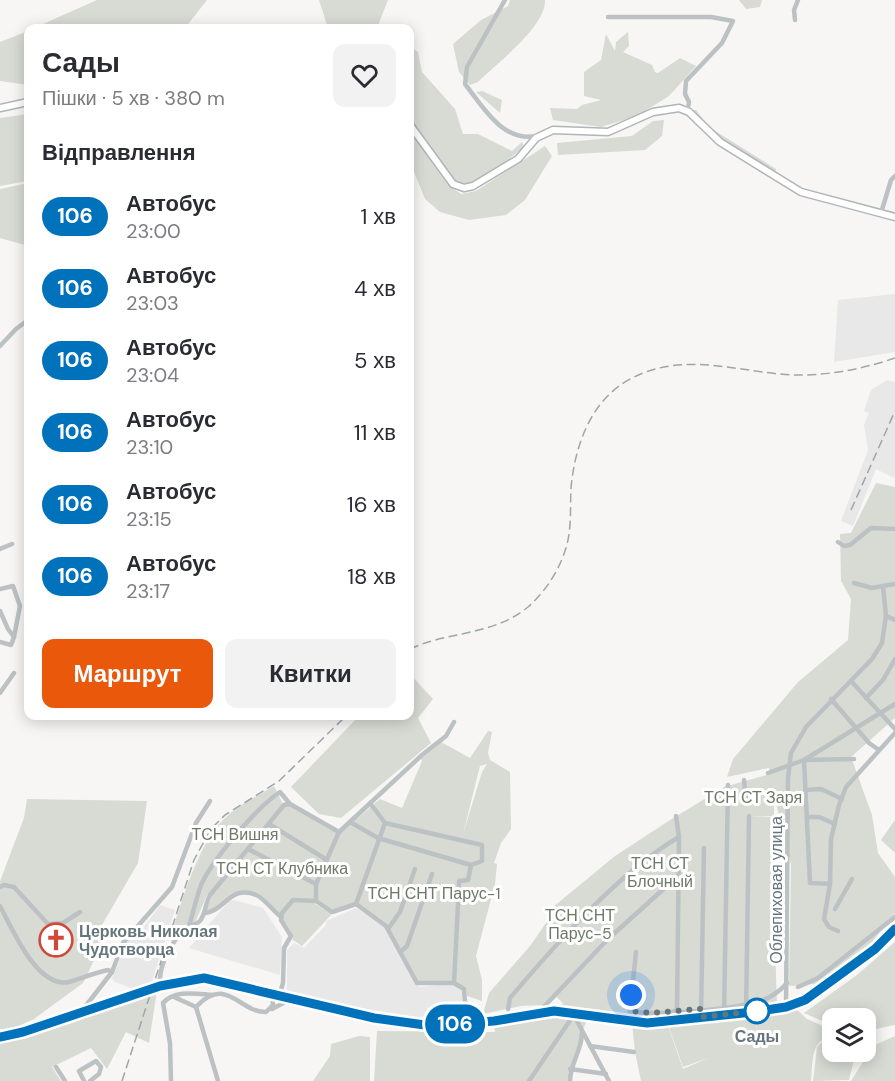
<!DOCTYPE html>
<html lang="uk">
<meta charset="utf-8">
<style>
:root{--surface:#fff;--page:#f2f2f3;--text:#2b2b33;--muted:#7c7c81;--accent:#ea580c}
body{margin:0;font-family:"DM Sans",sans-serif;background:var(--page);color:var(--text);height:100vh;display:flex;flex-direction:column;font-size:22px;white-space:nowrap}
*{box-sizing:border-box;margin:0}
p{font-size:20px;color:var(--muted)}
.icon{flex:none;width:33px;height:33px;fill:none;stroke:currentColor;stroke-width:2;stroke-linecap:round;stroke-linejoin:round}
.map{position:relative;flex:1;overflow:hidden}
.panel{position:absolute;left:24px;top:24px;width:390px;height:696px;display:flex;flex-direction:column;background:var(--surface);border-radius:12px;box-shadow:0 3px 15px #0003}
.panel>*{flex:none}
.badge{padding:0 12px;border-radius:20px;font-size:21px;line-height:39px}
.fabs{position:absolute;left:822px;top:1008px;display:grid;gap:12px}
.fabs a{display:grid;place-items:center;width:54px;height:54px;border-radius:12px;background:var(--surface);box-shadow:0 3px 15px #0003;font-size:30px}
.you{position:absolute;width:30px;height:30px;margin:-15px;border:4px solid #fff;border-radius:50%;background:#1a73e8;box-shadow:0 0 0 9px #1a73e833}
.map>.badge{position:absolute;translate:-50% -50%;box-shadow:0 0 0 3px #fff}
h2{padding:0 18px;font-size:22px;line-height:54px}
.round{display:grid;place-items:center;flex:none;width:63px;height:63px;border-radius:12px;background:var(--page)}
.headline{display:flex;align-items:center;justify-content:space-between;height:102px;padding:0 18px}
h1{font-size:28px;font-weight:700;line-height:45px}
.button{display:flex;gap:12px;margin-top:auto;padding:12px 18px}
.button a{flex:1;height:69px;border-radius:12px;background:var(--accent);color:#fff;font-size:24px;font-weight:700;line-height:69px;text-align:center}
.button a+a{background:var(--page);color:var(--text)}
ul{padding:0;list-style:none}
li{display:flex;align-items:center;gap:18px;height:72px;padding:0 18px}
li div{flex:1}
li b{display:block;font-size:22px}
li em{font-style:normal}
li .badge{min-width:66px;font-weight:700;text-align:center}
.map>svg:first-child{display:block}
.built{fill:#e7e8e7}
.green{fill:#d7dbd4;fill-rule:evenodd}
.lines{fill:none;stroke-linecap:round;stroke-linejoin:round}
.major-casing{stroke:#b0b5b8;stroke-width:9}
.minor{stroke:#bcc1c3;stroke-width:4.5}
.major{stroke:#fff;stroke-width:6}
.rail{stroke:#9ea6a9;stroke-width:1.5;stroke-dasharray:9 4.5;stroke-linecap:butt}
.line-casing{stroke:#fff;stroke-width:14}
.line{stroke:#0072bc;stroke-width:9}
.walk{stroke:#65757c;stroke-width:6;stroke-dasharray:0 10.8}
.stop-dot{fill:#fff;stroke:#0072bc;stroke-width:3}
.labels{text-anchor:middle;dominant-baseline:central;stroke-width:6;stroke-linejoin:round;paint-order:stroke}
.park-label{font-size:16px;fill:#6d7a67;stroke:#fff}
.street-label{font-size:16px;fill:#65757c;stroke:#fff}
.poi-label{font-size:16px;font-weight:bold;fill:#65757c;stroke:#fff;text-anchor:start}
.stop-label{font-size:16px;font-weight:bold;fill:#65757c;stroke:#fff}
</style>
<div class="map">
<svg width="895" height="1081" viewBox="0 0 895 1081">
<rect width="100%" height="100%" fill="#f7f6f4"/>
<!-- built -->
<g class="built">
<path d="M895 294V352L834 362 838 300Z"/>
<path d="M887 380 895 382V475L894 478 876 469 853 526 841 521 868 450 864 425 869 413 864 411 871 390Z"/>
<path d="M234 900 263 908 282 937 280 975 189 948 229 901Z"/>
<path d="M160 905 175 910 151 984 136 990 115 982 112 979 113 976 128 940 138 935Z"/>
<path d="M356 908 383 924 419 987 452 984 463 989 461 1018 415 1017 287 995V950L294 943 304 948 326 925V921Z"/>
</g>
<!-- green -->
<g class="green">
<path d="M97 0H207L185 28H34Z"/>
<path d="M319 0H388L377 28H328Z"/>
<path d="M510 0H545C546 27 497 63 478 82L470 85 459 72 453 44 481 20 508 6Z"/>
<path d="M739 0H762L760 7 746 9Z"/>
<path d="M28 31V85L0 81V42Z"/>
<path d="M628 32 629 46 623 52 652 65 655 72 658 73 680 58 696 66 669 96 637 116 601 127 553 120 550 108 577 109 582 105 601 100 584 96V72L601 60 606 34 615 51 616 42Z"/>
<path d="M410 47 418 52 422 72 455 109 463 134H478L512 151 522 142 524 147C506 161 483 184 459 186L410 119Z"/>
<path d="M482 91 502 100 500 113 476 92Z"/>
<path d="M692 110H696L709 127 776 169 775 173 723 141 693 113Z"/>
<path d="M28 114V181L0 186V118Z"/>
<path d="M664 120 662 136 645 150 558 155 557 143 632 136 653 121Z"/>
<path d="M410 131 447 184 461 194 476 191 545 146 552 156 525 200 506 215 469 220 440 212 425 199 410 162Z"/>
<path d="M28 183V246L0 238V189Z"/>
<path d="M876 483 895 487V718L851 757 872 815 878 853 895 877V913L872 942 815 984 789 986 791 865 774 795V816L749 817H771L777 1005 724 1010 730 816 723 1011 626 1019 561 1006 563 1003 554 995 543 1005 521 1006 483 1014 489 993 530 946 546 923 553 907 615 856 667 822 724 787 770 774 769 768 727 777 733 759 798 682 848 640 851 599 841 581 840 534 851 533Z"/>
<path d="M410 674 433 699 418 718 431 743 341 818 319 814 291 787 359 716H410Z"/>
<path d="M488 731 492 732 488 753 490 760 510 772 511 829 501 843 494 863 497 864 495 884 476 956 482 980V1001L467 996 466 989 453 981 420 983 417 980C397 943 393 924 354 904L332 911 317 900V883L341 832 380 799 402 808 422 761 421 759 441 742 470 758ZM487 764 482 772 463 834 480 766Z"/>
<path d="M274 786 284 806 289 805 338 832 315 882V904L332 914 302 946 293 940C292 923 267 905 256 894H232L212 911 206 912 213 893 224 877 207 895 195 923 186 925 174 942 170 940C179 907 199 842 224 819 238 805 257 796 274 786Z"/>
<path d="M27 799 147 801 138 863 99 930 104 940 83 983 34 1019 7 1031 0 1029V881L24 818Z"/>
<path d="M895 820V853L881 840Z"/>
<path d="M895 942V1025L866 1031V1018H832V1052H856L849 1080 813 1081 817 1047 827 1037 822 1021 804 1013 857 975Z"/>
<path d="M157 990 149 1043 126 1032 107 1069 91 1048 52 1067 61 1081H0V1039L8 1040Z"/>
<path d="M793 1006 807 1019 821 1025 825 1038C810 1046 813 1066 811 1081H641L635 1052 632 1023H667L683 1069 708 1058 683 1067 667 1022 752 1013 759 1037 753 1013Z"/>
<path d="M555 1012 567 1013 570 1021 577 1014 586 1023 582 1031 570 1081H374L377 1031 495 1032 494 1024Z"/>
<path d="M359 1036 370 1037V1081H313L330 1056 331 1044Z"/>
<path d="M895 1036V1081H851L873 1046Z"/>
</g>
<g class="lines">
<defs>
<g id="major">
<path d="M0 108 28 102"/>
<path d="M410 125 453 184 464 188 473 186 518 159 536 138 553 130 608 132 653 112 679 108 689 112 720 142 801 192 895 217"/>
<path d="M0 1037 23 1032 160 986 204 978 374 1018 432 1026 494 1021 554 1011 647 1023 753 1012 780 1008 805 1000 875 949 895 930"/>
</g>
</defs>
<!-- major casing -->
<use href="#major" class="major-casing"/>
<!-- minor -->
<g class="minor">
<path d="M505 0 467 67 465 84C483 107 503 143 537 136"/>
<path d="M608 17H711L733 21 722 43 686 81 685 94 689 102 688 108 683 109"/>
<path d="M795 20 794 10 798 0"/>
<path d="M881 213 891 180 895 176"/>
<path d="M0 346 16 329 28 320"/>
<path d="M838 542 844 546 850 545 871 528 895 529"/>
<path d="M0 549 12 544"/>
<path d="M883 586 895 584"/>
<path d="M0 589 13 586 20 606 14 637"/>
<path d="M0 611 8 629 14 637 11 645 0 642"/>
<path d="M886 616 895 620"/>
<path d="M851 681 895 729"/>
<path d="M0 693 14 673"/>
<path d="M866 698 883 680 895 659"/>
<path d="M831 699 869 743 879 750"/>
<path d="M768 773 804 760 895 704"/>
<path d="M744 780 746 800"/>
<path d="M805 790 821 789 842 799"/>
<path d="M807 817H819L835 824"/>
<path d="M350 822 378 838 471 865 482 861V845L385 823"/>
<path d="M269 824 327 860"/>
<path d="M248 849 316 884"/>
<path d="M471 865 468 880 459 881V885L454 983 464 989 465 1002 473 1012 474 1023"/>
<path d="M830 884 810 883 804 760 854 759"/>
<path d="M0 887 4 885 14 887 48 924 63 923 80 912"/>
<path d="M316 901 332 912 356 904 385 823 370 803"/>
<path d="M356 904 386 926 417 983H454"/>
<path d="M0 906C12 928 37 989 69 982 82 978 94 973 108 970L112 972 81 1012"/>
<path d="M835 909 852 879"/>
<path d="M205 913C225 911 230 884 256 895 264 898 273 911 281 917"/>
<path d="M189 926C193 913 196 899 201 885 213 859 256 808 280 792L290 804"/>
<path d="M388 929 400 912 415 869"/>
<path d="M838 931 829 927 824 919 830 884 831 839 839 805 846 787 895 733"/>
<path d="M400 952 407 946 432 874"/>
<path d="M112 972 123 943 172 887 196 823 210 801"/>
<path d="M160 986C158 966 172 939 188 927 191 925 196 925 200 921 206 913 205 904 210 895L284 805 290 804 339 832"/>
<path d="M798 987 818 978 895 917"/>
<path d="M279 996 283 983 284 948 291 936 281 920 282 913 293 900 316 901V884L339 832 422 755 446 736 454 722"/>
<path d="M174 997 196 1007"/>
<path d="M786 1007 788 778 791 753 806 727 872 659 882 643 886 616 883 586 872 588 854 583"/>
<path d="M272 1009 291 999"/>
<path d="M508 1009 510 998C555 945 619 872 679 837"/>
<path d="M630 1011C661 1016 729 1010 760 1001 770 998 780 991 787 983"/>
<path d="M539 1012 608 939 678 876"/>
<path d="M575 1013 577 1021 609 1081"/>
<path d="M746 1013 749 816"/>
<path d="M724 1015 728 785"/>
<path d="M701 1017 704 848"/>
<path d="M629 1021 636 952"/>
<path d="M666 1021 669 1013 677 1010 679 837 676 816"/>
<path d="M590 1046 634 1052"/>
<path d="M56 1067 65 1081"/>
<path d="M570 1069 606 1074"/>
<path d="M84 1081 79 1071 96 1061 101 1067 99 1074 90 1081"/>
<path d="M171 1081 170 1043 163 1003C175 989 197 994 213 995"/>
<path d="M218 1081 196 1007C226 974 240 1013 266 1012L273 1005 272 995"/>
<path d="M529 1081 575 1013"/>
<path d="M570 1081C570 1064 582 1050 582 1033"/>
</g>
<!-- major -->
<use href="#major" class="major"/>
<!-- rail -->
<g class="rail">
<path d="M851 510 895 411"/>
<path d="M410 649C448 631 493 636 528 607 545 592 558 572 565 551 572 531 570 509 571 488 575 445 591 399 632 378 685 351 737 372 792 375 826 376 863 369 895 358"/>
<path d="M122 1081 194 860 211 829 225 815 279 781 346 716"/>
</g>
</g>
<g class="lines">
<defs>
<path id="line" d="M0 1037 23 1032 160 986 204 978 374 1018 432 1026 494 1021 554 1011 647 1023 753 1012 786 1007 805 1000 875 949 895 929"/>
</defs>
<!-- line casing -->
<use href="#line" class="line-casing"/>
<!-- line -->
<use href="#line" class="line"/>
<!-- walk -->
<path class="walk" d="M631 995 630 1011 651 1013 700 1009 701 1017 757 1011"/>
</g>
<!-- icons -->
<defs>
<symbol id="church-ring" viewBox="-11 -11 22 22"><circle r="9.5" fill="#fff" stroke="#d14939" stroke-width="1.5"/><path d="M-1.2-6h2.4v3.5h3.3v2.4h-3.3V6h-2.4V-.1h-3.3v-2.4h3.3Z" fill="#d14939"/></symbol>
</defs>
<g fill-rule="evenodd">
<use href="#church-ring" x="37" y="921" width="38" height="38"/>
</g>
<!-- markers -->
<circle class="stop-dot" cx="757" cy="1011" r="12"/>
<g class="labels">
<!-- park labels -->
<g class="park-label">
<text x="753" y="797">ТСН СТ Заря</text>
<text x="235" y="834">ТСН Вишня</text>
<text x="660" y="863">ТСН СТ<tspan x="660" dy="18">Блочный</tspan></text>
<text x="282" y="868">ТСН СТ Клубника</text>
<text x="434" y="893">ТСН СНТ Парус-1</text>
<text x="580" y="915">ТСН СНТ<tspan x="580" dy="18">Парус-5</tspan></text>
</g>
<!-- street labels -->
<g class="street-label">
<text transform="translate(776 890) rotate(-90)">Облепиховая улица</text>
</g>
<!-- poi labels -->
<g class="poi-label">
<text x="79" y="931">Церковь Николая<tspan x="79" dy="18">Чудотворца</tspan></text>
</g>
<!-- stop labels -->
<g class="stop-label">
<text x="757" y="1036">Сады</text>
</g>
</g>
</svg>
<div class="fabs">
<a><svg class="icon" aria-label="layers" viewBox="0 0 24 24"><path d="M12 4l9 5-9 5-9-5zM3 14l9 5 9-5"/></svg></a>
</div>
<div class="you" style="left:631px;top:995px"></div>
<b class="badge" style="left:455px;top:1024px;background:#0072bc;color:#fff">106</b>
<section class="panel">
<div class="headline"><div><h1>Сады</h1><p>Пішки · 5 хв · 380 m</p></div><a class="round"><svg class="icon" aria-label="heart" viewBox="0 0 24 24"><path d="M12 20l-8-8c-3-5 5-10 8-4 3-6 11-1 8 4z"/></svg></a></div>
<h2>Відправлення</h2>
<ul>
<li><span class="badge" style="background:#0072bc;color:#fff">106</span><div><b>Автобус</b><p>23:00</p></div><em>1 хв</em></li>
<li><span class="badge" style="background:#0072bc;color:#fff">106</span><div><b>Автобус</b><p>23:03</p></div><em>4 хв</em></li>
<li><span class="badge" style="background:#0072bc;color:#fff">106</span><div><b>Автобус</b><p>23:04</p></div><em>5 хв</em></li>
<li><span class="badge" style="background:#0072bc;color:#fff">106</span><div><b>Автобус</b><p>23:10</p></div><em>11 хв</em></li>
<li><span class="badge" style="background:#0072bc;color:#fff">106</span><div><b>Автобус</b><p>23:15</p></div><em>16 хв</em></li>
<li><span class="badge" style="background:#0072bc;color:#fff">106</span><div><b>Автобус</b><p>23:17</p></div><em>18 хв</em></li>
</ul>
<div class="button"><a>Маршрут</a><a>Квитки</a></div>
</section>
</div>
